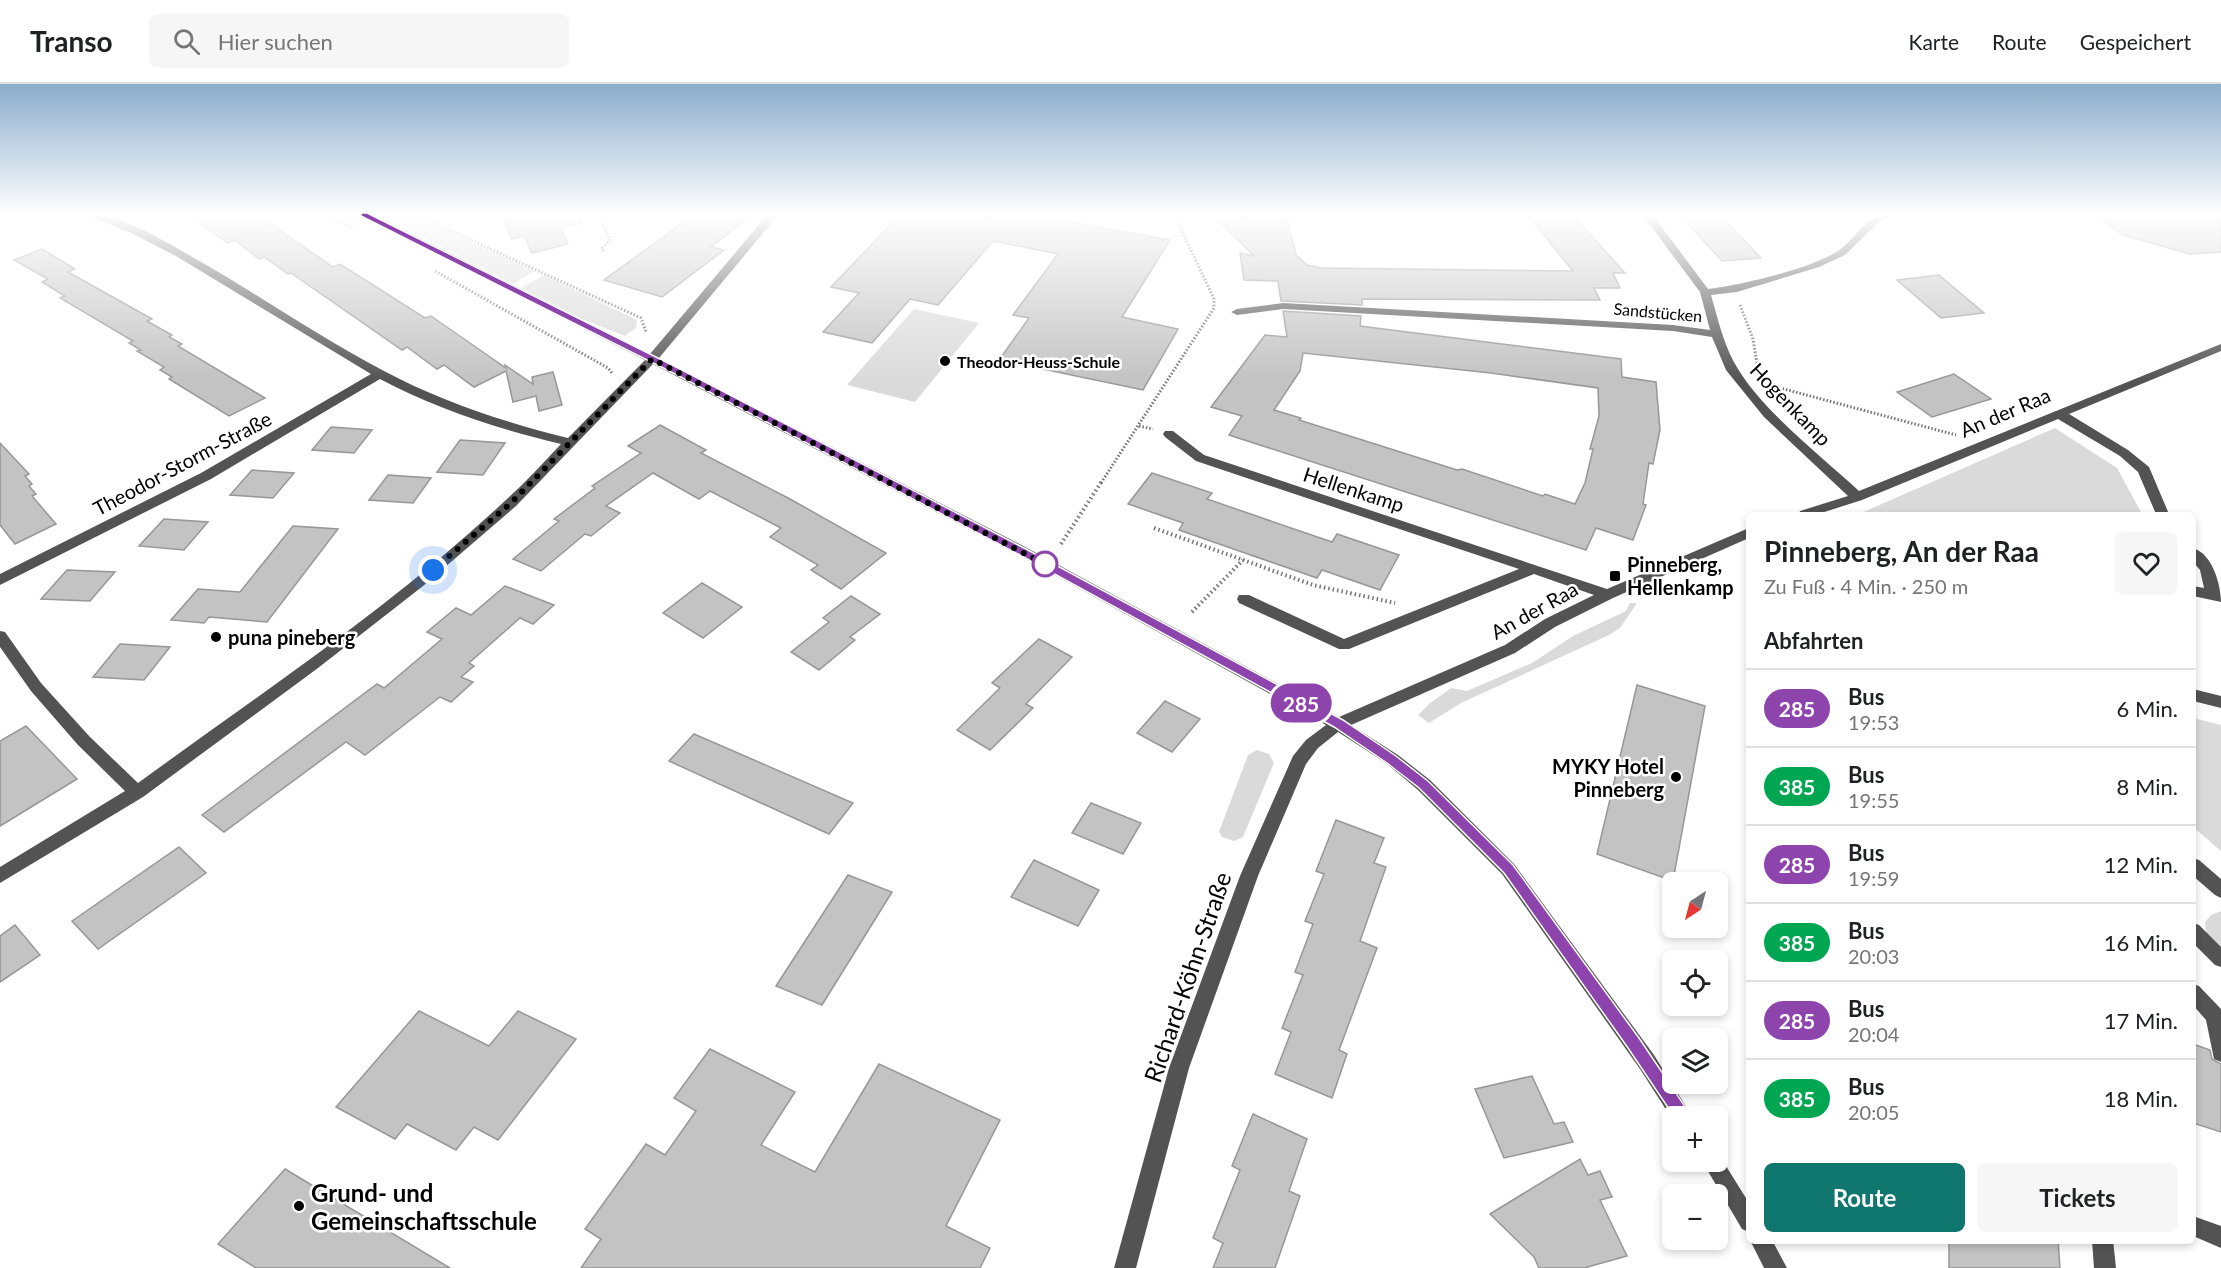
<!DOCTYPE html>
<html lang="de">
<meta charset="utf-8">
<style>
:root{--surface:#fff;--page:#f6f6f6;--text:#202124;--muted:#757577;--line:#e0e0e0;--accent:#0f766e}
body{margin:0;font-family:Lato,sans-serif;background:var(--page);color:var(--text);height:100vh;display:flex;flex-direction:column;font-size:22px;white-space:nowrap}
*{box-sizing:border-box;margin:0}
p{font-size:20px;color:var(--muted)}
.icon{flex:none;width:33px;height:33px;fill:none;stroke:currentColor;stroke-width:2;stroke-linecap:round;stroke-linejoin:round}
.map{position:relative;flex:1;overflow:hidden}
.side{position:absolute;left:1746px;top:428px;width:450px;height:732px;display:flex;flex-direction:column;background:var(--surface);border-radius:9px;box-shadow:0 3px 9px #0003}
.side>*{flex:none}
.badge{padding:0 12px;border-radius:20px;font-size:21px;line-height:39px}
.needle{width:39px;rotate:216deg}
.controls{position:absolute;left:1662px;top:788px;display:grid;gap:12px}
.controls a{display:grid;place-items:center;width:66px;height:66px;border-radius:9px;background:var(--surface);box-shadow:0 3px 9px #0003;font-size:30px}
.you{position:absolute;width:30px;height:30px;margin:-15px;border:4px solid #fff;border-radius:50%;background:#1a73e8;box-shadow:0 0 0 9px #1a73e833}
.map>.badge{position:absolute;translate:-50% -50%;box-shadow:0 0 0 3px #fff}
h2{padding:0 18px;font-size:22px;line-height:54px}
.round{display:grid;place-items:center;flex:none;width:63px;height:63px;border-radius:9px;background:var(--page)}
.summary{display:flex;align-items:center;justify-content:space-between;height:102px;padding:0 18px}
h1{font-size:28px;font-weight:700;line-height:45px}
.button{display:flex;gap:12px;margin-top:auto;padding:12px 18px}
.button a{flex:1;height:69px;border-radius:9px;background:var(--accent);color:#fff;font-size:24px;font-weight:700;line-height:69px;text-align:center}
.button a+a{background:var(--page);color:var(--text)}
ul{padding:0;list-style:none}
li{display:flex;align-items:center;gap:18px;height:78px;padding:0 18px;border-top:2px solid var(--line)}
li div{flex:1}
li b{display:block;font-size:22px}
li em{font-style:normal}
li .badge{min-width:66px;font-weight:700;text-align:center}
header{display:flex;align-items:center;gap:36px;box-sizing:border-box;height:84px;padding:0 30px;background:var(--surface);border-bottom:2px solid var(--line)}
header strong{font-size:28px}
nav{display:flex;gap:33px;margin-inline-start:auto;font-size:21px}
.search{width:420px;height:54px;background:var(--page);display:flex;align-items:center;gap:15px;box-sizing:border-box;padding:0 21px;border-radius:9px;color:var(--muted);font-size:22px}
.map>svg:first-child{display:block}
.green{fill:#dadada}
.building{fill:#c3c3c3;stroke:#979797;stroke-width:1.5;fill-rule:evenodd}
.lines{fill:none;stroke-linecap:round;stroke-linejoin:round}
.path-far1{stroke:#757575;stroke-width:3;stroke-dasharray:1.5 2;stroke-linecap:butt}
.path{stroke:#757575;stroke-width:4;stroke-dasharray:1.5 3;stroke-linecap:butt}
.minor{fill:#535353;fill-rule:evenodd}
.line{fill:#8e44ad;stroke:#fff;stroke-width:1.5}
.walk{stroke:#000;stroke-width:6;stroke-dasharray:0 10.8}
.poi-dot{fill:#000;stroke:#fff;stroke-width:2}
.stop-dot{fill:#fff;stroke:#8e44ad;stroke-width:3}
.labels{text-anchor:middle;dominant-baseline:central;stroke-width:5;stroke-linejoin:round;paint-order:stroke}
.far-street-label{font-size:16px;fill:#000;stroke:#fff}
.far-poi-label{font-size:16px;font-weight:bold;fill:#000;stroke:#fff;text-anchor:start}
.street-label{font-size:20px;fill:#000;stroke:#fff}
.poi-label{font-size:20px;font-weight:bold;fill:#000;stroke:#fff;text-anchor:start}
.near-street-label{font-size:24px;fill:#000;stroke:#fff}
.near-poi-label{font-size:24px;font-weight:bold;fill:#000;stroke:#fff;text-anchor:start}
</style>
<header>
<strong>Transo</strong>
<div class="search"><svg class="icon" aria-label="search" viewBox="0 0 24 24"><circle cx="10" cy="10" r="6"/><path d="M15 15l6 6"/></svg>Hier suchen</div>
<nav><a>Karte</a><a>Route</a><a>Gespeichert</a></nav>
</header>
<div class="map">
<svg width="2221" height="1184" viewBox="0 0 2221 1184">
<rect width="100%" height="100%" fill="#fff"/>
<!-- green -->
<g class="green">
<path d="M380 130H408L535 187 513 200Z"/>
<path d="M544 191 637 236 636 244 625 252 582 235 521 204Z"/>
<path d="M914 225 979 239 915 318 847 301Z"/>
<path d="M2055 344 2117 384 2142 430H1859Z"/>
<path d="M1630 519H1637L1620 544 1609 551 1461 619 1429 639 1418 631 1429 620 1451 604 1467 607 1532 579 1573 552 1626 527Z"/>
<path d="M2193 634 2221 641V767L2193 743Z"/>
<path d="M1257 666 1269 670 1274 679 1243 753 1234 757 1222 753 1219 748 1248 671Z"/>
<path d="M2221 827V864L2206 849 2205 838 2211 831Z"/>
</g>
<!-- building -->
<g class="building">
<path d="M186 130H256L333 183 340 180 425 234 431 232 506 284 505 281 533 300 532 293 553 288 562 321 539 327 536 312 513 318 506 287 474 303 444 281 437 285 407 263 402 266 291 189 288 190 264 173 259 175 235 156 228 159Z"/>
<path d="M501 130H580L581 139 561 144 568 160 532 169 524 152 512 155Z"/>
<path d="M695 130H754L711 163 724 166 662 213 604 196Z"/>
<path d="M901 130H977L1011 137 1016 130H1058L1055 135 1170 156 1122 233 1178 245 1143 306 999 276 1029 234 1013 231 1058 170 993 157 938 221 910 215 872 259 823 248 859 209 831 203Z"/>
<path d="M1242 130H1286L1296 171 1307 181 1321 184 1573 187 1527 130H1572L1625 189H1613L1620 204H1594L1600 216 1362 215V221L1281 217 1278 197 1244 196 1240 169 1254 172 1219 137 1244 133Z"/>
<path d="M1679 130H1719L1761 174 1722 177Z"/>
<path d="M2092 130H2221V168L2190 170 2123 151Z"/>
<path d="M42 165 75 185 68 188 152 235 147 237 172 251 169 253 182 260 178 262 265 314 229 332 169 295 172 293 160 286 164 283 137 267 141 266 129 259 133 257 60 214 65 212 42 198 48 195 14 176Z"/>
<path d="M1939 191 1984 229 1941 234 1897 196Z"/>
<path d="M1283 227 1361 232 1360 242 1621 275 1622 293 1656 298 1660 346 1653 380 1649 379 1643 420 1646 421 1633 456 1596 444 1586 466 1229 351 1242 332 1211 323 1265 251 1287 253ZM1303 269 1491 289 1598 304 1599 332 1590 365H1593L1585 399 1575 420 1545 410 1543 412 1462 385 1457 386 1375 360 1299 336 1301 334 1274 326 1300 287Z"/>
<path d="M1954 290 1991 315 1932 333 1897 308Z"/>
<path d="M660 341 706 366 701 369 790 415 886 469 841 505 811 486 818 481 770 453 781 444 710 407 699 415 653 389 606 422 620 429 591 452 585 450 541 487 513 475 559 437 554 435 595 404 592 402 641 369 628 362Z"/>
<path d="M331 343 372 346 354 369 312 366Z"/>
<path d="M460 356 505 359 483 391 437 388Z"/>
<path d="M0 359 29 390 25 392 32 400 29 402 36 410 32 412 56 440 15 460 0 441Z"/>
<path d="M252 386 294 389 273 414 230 411Z"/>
<path d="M1152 389 1212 409 1207 415 1332 458 1337 450 1399 471 1380 506 1322 486 1317 494 1179 446 1183 439 1128 420Z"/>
<path d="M388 391 431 394 413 419 369 416Z"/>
<path d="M164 435 208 438 184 466 139 462Z"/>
<path d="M293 442 338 445 267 538 209 533 204 539 171 536 198 505 240 508Z"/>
<path d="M67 486 115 488 90 517 41 515Z"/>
<path d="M702 499 742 523 703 554 663 529Z"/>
<path d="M505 502 554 521 533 540 520 534 469 579 474 582 461 593 473 598 451 618 440 613 365 671 346 658 224 748 202 731 377 600 384 604 442 555 427 548 456 524 471 531Z"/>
<path d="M851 512 880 530 850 553 855 556 819 586 791 568 829 538 823 534Z"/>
<path d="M1039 555 1072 573 1026 620 1033 624 990 666 957 646 1000 604 992 599Z"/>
<path d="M120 560 170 563 144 596 93 593Z"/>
<path d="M1637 601 1705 622 1673 797 1597 770Z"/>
<path d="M1165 617 1200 635 1172 668 1137 649Z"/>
<path d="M26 642 77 695 0 742V657Z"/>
<path d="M694 650 853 719 829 750 669 677Z"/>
<path d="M1091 719 1141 739 1123 770 1072 749Z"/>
<path d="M1336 736 1384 754 1374 779 1386 783 1360 857 1377 864 1339 966 1347 970 1332 1014 1275 990 1291 948 1282 944 1303 891 1295 888 1313 840 1305 837 1324 790 1316 787Z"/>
<path d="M179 763 206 789 98 865 72 837Z"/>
<path d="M1034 776 1099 806 1078 842 1011 813Z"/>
<path d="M848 791 892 808 822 921 776 902Z"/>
<path d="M15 841 40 871 0 898V852Z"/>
<path d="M419 927 489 962 518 927 576 955 498 1056 474 1043 456 1066 407 1040 395 1055 336 1023Z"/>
<path d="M2193 960 2210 966 2212 975 2221 980V1048L2193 1039Z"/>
<path d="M710 965 795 1008 761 1061 815 1088 879 980 1000 1036 946 1142 990 1164 980 1184H581L601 1155 585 1145 646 1060 665 1071 696 1027 674 1014Z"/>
<path d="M1532 992 1554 1040 1564 1038 1573 1058 1504 1074 1475 1005Z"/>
<path d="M1253 1030 1307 1055 1289 1107 1300 1112 1275 1184H1213L1223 1159 1213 1154 1240 1086 1232 1082Z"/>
<path d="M1580 1075 1588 1091 1600 1087 1612 1113 1600 1116 1627 1172 1584 1184H1539L1534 1173 1490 1130Z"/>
<path d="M285 1085 450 1184H256L218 1160Z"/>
<path d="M1949 1156H2058L2060 1184H1949Z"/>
</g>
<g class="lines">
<!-- path-far1 -->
<g class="path-far1">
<path d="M325 130 354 145"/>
<path d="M414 130 641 234 646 248"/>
<path d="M598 130 610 156 602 164 604 168"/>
<path d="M435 187 608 284 612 289"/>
<path d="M1740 221 1753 255 1758 286"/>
<path d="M1769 301 1956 351"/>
<path d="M1139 342 1153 345"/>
<path d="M1101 399 1214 224V215L1174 130"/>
</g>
<!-- path -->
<g class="path">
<path d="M1154 444 1313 501 1395 519"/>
<path d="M1061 460 1102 397"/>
<path d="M1192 528 1243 476"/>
</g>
<!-- minor -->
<g class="minor">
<path d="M84 130C121 130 157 153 189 171 255 208 317 252 384 287 442 318 504 338 568 354L645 276 359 130H372L650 270 768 130H779L659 274 1027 464 1339 633 1505 561 1545 535 1594 511 1534 490 1349 565H1339L1239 519 1237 515 1239 511H1249L1344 555 1519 485 1196 377 1165 353 1163 350 1165 347H1173L1204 371 1607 505 1749 444V454L1613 514 1555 543 1515 569 1351 641 1398 671 1430 696 1514 780 1654 971 1692 1032H1672V1035L1640 985 1502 790 1418 706 1386 679 1338 648 1318 664 1306 680 1258 792 1189 984 1136 1184H1114L1169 984 1240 792 1293 672 1306 656 1326 641 1017 470 653 280 516 422 423 502 318 584 143 713 0 799V783L125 707 78 661 31 607 0 563V547L5 548 41 599 90 653 138 699C263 608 394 521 507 415 526 398 543 379 561 360 498 345 437 325 380 295L211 395 0 501V490L201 389 371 290 176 172 131 149Z"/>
<path d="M1642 130H1652L1708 205C1738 202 1813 184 1838 167 1864 148 1861 130 1899 130L1879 138 1845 171 1819 183 1737 208 1711 211C1718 235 1724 263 1738 285 1764 328 1822 373 1859 407L2221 260V267L2069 330 2128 366 2149 383 2169 430H2156L2138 388 2120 372 2058 335 1862 416 1818 430H1799L1800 427 1848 412 1764 333 1726 286 1712 253 1673 247 1283 225 1237 231 1231 228 1237 225 1283 219 1673 241 1710 246 1700 208Z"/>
<path d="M2193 464C2213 470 2221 502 2221 518L2193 512V502L2204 504 2200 486 2193 478Z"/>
<path d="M2193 605 2221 612V624L2193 617Z"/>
<path d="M2193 774 2199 776 2221 795V814L2215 811 2193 792Z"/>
<path d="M2193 839 2199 841 2221 863V883L2215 881 2193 859Z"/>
<path d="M2193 900 2199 902 2221 925V978L2214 975 2206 936 2193 921Z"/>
<path d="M1718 1069 1749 1119V1148L1742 1145 1702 1077H1718Z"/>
<path d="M2193 1132 2221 1142V1164L2193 1152Z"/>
<path d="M1750 1156H1772L1787 1184H1764Z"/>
<path d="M2092 1156H2113L2116 1184H2094Z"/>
</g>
</g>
<!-- sky -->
<linearGradient id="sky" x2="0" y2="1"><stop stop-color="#8baccc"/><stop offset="0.44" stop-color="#fff"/><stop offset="1" stop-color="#fff" stop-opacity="0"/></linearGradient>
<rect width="2221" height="296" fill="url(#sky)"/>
<!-- line -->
<path class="line" d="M361 129H367L682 286 1026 465 1343 636 1396 672 1428 697 1513 781 1639 954 1688 1027 1690 1032 1688 1037 1682 1040 1677 1037 1628 964 1504 789 1419 704 1387 679 1334 643 1018 470 675 290 361 132Z"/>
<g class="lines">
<!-- walk -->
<path class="walk" d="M433 486 511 419 652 275 1045 480"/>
</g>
<!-- markers -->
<g class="poi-dot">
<circle cx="945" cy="277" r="6"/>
<rect x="1609" y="486" width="12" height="12" rx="3"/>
<circle cx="216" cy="553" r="6"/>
<circle cx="1676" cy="693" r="6"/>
<circle cx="299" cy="1122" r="6"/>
</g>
<circle class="stop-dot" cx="1045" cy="480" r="12"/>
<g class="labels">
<!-- far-street labels -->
<g class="far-street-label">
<text transform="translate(1658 228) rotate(5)">Sandstücken</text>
</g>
<!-- far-poi labels -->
<g class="far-poi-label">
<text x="957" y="277">Theodor-Heuss-Schule</text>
</g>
<!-- street labels -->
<g class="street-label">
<text transform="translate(1791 320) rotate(46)">Hogenkamp</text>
<text transform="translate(2005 328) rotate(-23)">An der Raa</text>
<text transform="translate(182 379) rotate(-28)">Theodor-Storm-Straße</text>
<text transform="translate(1354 405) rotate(18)">Hellenkamp</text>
<text transform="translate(1534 526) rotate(-29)">An der Raa</text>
</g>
<!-- poi labels -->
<g class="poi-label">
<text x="1627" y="480">Pinneberg,<tspan x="1627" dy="23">Hellenkamp</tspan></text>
<text x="228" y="553">puna pineberg</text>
<text x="1664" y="682" text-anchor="end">MYKY Hotel<tspan x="1664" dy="23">Pinneberg</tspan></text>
</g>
<!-- near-street labels -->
<g class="near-street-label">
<text transform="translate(1187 893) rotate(-71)">Richard-Köhn-Straße</text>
</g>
<!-- near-poi labels -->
<g class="near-poi-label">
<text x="311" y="1108">Grund- und<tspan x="311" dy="28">Gemeinschaftsschule</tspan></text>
</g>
</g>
</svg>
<div class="controls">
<a><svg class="needle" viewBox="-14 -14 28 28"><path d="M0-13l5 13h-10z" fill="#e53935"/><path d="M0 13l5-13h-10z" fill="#757577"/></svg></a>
<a><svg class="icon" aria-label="locate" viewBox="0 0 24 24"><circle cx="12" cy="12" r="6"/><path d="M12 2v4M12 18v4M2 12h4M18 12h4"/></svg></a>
<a><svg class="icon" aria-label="layers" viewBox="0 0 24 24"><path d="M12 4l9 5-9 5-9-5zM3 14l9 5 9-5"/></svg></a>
<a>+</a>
<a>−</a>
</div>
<div class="you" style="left:433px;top:486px"></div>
<b class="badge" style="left:1301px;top:619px;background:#8e44ad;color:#fff">285</b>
<section class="side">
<div class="summary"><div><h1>Pinneberg, An der Raa</h1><p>Zu Fuß · 4 Min. · 250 m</p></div><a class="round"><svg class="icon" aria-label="heart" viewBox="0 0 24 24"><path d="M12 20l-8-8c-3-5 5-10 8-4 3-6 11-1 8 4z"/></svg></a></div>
<h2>Abfahrten</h2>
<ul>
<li><span class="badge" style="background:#8e44ad;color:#fff">285</span><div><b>Bus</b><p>19:53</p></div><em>6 Min.</em></li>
<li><span class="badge" style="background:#00a651;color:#fff">385</span><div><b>Bus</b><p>19:55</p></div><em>8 Min.</em></li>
<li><span class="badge" style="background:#8e44ad;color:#fff">285</span><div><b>Bus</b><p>19:59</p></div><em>12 Min.</em></li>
<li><span class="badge" style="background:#00a651;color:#fff">385</span><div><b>Bus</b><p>20:03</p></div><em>16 Min.</em></li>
<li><span class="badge" style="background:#8e44ad;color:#fff">285</span><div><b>Bus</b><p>20:04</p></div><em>17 Min.</em></li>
<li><span class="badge" style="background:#00a651;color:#fff">385</span><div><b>Bus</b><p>20:05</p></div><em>18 Min.</em></li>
</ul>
<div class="button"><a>Route</a><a>Tickets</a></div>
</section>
</div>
